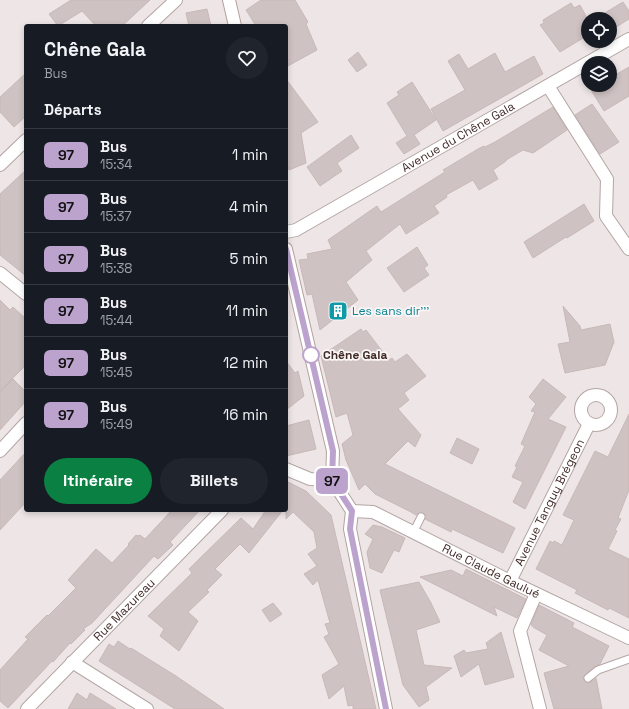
<!DOCTYPE html>
<html lang="fr">
<meta charset="utf-8">
<style>
:root{--surface:#171b24;--page:#20242c;--text:#f1f3f6;--muted:#9ea1a6;--line:#363941;--accent:#0b8043}
body{margin:0;font-family:"Space Grotesk",sans-serif;background:var(--page);color:var(--text);height:100vh;display:flex;flex-direction:column;font-size:15px;white-space:nowrap}
*{box-sizing:border-box;margin:0}
p{font-size:13px;color:var(--muted)}
.icon{flex:none;width:22px;height:22px;fill:none;stroke:currentColor;stroke-width:2;stroke-linecap:round;stroke-linejoin:round}
.map{position:relative;flex:1;overflow:hidden}
.side{position:absolute;left:24px;top:24px;width:264px;height:488px;display:flex;flex-direction:column;background:var(--surface);border-radius:4px;box-shadow:0 2px 6px #0003}
.side>*{flex:none}
.badge{padding:0 8px;border-radius:6px;font-size:14px;line-height:26px}
.tools{position:absolute;left:581px;top:12px;display:grid;gap:8px}
.tools a{display:grid;place-items:center;width:36px;height:36px;border-radius:50%;background:var(--surface);box-shadow:0 2px 6px #0003;font-size:20px}
.map>.badge{position:absolute;translate:-50% -50%;box-shadow:0 0 0 2px #fff}
h2{padding:0 20px;font-size:15px;line-height:36px}
.round{display:grid;place-items:center;flex:none;width:42px;height:42px;border-radius:21px;background:var(--page)}
.headline{display:flex;align-items:center;justify-content:space-between;height:68px;padding:0 20px}
h1{font-size:19px;font-weight:700;line-height:30px}
.button{display:flex;gap:8px;margin-top:auto;padding:8px 20px}
.button a{flex:1;height:46px;border-radius:24px;background:var(--accent);color:#fff;font-size:16px;font-weight:700;line-height:46px;text-align:center}
.button a+a{background:var(--page);color:var(--text)}
ul{padding:0;list-style:none}
li{display:flex;align-items:center;gap:12px;height:52px;padding:0 20px;border-top:1px solid var(--line)}
li div{flex:1}
li b{display:block;font-size:15px}
li em{font-style:normal}
li .badge{min-width:44px;font-weight:700;text-align:center}
.map>svg:first-child{display:block}
.building{fill:#cfc2c2;stroke:#c8b9b8}
.lines{fill:none;stroke-linecap:round;stroke-linejoin:round}
.lane-casing{stroke:#b3a6a4;stroke-width:9}
.street-casing{stroke:#b3a6a4;stroke-width:14}
.secondary-casing{stroke:#b4a19e;stroke-width:14}
.lane{stroke:#fff;stroke-width:7}
.street{stroke:#fff;stroke-width:12}
.secondary{stroke:#fff;stroke-width:12}
.line-casing{stroke:#fff;stroke-width:9}
.line{stroke:#bca3ce;stroke-width:6}
.stop-dot{fill:#fff;stroke:#bca3ce;stroke-width:2}
.labels{text-anchor:middle;dominant-baseline:central;stroke-width:3.5;stroke-linejoin:round;paint-order:stroke}
.street-label{font-size:12px;fill:#402a25;stroke:#faf6f7}
.culture-label{font-size:12px;fill:#0d838f;stroke:#faf6f7;text-anchor:start}
.stop-label{font-size:12px;font-weight:bold;fill:#402a25;stroke:#faf6f7;text-anchor:start}
</style>
<div class="map">
<svg width="629" height="709" viewBox="0 0 629 709">
<rect width="100%" height="100%" fill="#eee6e6"/>
<!-- building -->
<g class="building">
<path d="M71 0H150L122 26H96L82 11 58 26 49 14Z"/>
<path d="M261 0H295L308 22 306 24 317 50 286 67V26H256L246 10Z"/>
<path d="M623 2 629 11V19L610 31V19H588V35L560 52 540 25 544 23 543 20 571 3 574 8 580 5 587 18 596 13 598 17Z"/>
<path d="M207 9 211 26H189L186 13Z"/>
<path d="M358 52 367 65 357 72 348 60Z"/>
<path d="M495 53 505 72 534 56 543 74 443 131 431 109 465 90 448 61 459 54 468 69Z"/>
<path d="M629 67V96L604 111 588 85H610V78Z"/>
<path d="M26 73V116L14 127 0 112V97Z"/>
<path d="M286 79 318 122 301 133 306 163 289 170 286 162Z"/>
<path d="M412 82 436 120 414 135 420 144 404 154 396 143 407 136 387 103 399 95 397 92Z"/>
<path d="M592 104 619 142 600 154 575 115Z"/>
<path d="M553 107 567 130 533 153 523 150 506 160V161L493 170 498 179 479 190 473 180 446 195 447 197 434 206 439 213 406 234 400 224 366 251 372 260 346 282 358 300 320 330 312 294 307 295 299 260 308 259 307 254 332 249 328 240 377 206 381 212 445 172 443 170 478 149 484 146 485 147 495 142Z"/>
<path d="M351 135 359 148 337 163 342 171 320 186 307 167Z"/>
<path d="M26 170V276L0 255V194Z"/>
<path d="M584 204 594 221 567 238 566 237 533 258 524 242Z"/>
<path d="M417 247 428 265 424 268 429 275 404 292 387 268Z"/>
<path d="M0 300 10 310 13 307 26 319V365L0 391Z"/>
<path d="M563 306 580 326 581 330 610 324 614 342 605 365 565 373 558 344 570 342Z"/>
<path d="M361 329 363 332 366 330 389 360 392 358 395 362 407 354 426 376 404 393 409 400 398 409 421 435 415 447 408 441 385 464 515 528 503 553 452 529 451 532 425 519V515L423 512 419 513 416 515 411 512 375 494 365 484 359 490 346 460 342 444 353 435 347 413 336 417 321 356Z"/>
<path d="M286 361 295 373 298 371 304 396 286 410Z"/>
<path d="M13 379 26 392V401L0 430V392Z"/>
<path d="M543 379 566 397 548 419 566 427 525 509 513 502 523 482 512 477 517 467 515 466 525 446 521 444 535 412 531 411 536 404 529 397Z"/>
<path d="M629 414V490L618 518 621 519 615 530 617 531 608 549 629 559V618L609 608 608 610 575 593 577 590 536 569 550 541 553 543 554 541 562 545 574 520 563 515 595 451 608 457Z"/>
<path d="M309 420 316 449 286 456V426Z"/>
<path d="M457 438 479 449 472 464 450 453Z"/>
<path d="M26 452V502L0 530V480Z"/>
<path d="M286 481 306 491 331 515 376 709H353V705L348 706 344 686 329 699 322 675 339 664 324 637 329 634 325 624 330 623 318 580 313 585 304 574 317 566 308 554 317 548 314 532 293 512 286 519Z"/>
<path d="M172 510H200L170 542 173 545 158 559 154 556 92 623 83 629 85 630 71 644 70 643 53 662 52 661 8 708 0 701V670L28 639 25 637 47 615 48 616 76 588 68 580 96 549 112 563 129 545 128 544 136 535 138 536 140 535 145 539Z"/>
<path d="M266 510H283L249 553 240 544 215 569 222 575 207 590 209 592 188 612 198 621 179 651 160 636 164 629 148 616 192 573 189 569 241 518 253 529Z"/>
<path d="M373 525 382 527 405 538 399 552 394 550 382 573 370 568 367 552 373 539 365 534Z"/>
<path d="M466 569 526 599 517 618 494 607 497 616 420 577 451 570 463 576Z"/>
<path d="M419 582 431 603 440 622 416 630 424 665 452 668 426 687 429 700 419 707 403 685 380 590Z"/>
<path d="M273 603 282 614 270 622 262 610Z"/>
<path d="M539 605 574 623 572 627 609 646 600 664 595 666 583 677 584 681 587 683 591 682 596 678 602 709H554L544 673 569 666 539 650 547 635 533 627V626L531 625Z"/>
<path d="M501 632 514 677 485 685 479 664 461 677 454 656 464 650 466 653 488 649 486 643Z"/>
<path d="M118 641 130 649 131 648 176 676 224 709H175L99 661 109 644 114 647Z"/>
<path d="M77 693 87 700 90 693 116 709H68Z"/>
</g>
<g class="lines">
<defs>
<g id="lane">
<path d="M413 533 421 517"/>
<path d="M588 678 598 670 629 659"/>
</g>
<g id="street">
<path d="M148 26 176 0"/>
<path d="M548 86 607 179 606 216 629 249"/>
<path d="M0 165 26 140"/>
<path id="s1" d="M286 232 296 230 629 39"/>
<path d="M0 273 26 294"/>
<circle cx="596" cy="410" r="15"/>
<path d="M0 451 26 423"/>
<path d="M286 469 310 479 332 480"/>
<path id="s2" d="M352 511 373 512 510 581 629 638"/>
<path id="s3" d="M510 581 589 424"/>
<path d="M536 594 520 631 540 709"/>
<path d="M72 662 147 709"/>
<path id="s4" d="M27 709 222 510"/>
</g>
<g id="secondary">
<path d="M229 0 235 26"/>
<path d="M286 249 333 451 332 480 352 511 350 529 386 709"/>
</g>
</defs>
<!-- lane casing -->
<use href="#lane" class="lane-casing"/>
<!-- street casing -->
<use href="#street" class="street-casing"/>
<!-- secondary casing -->
<use href="#secondary" class="secondary-casing"/>
<!-- lane -->
<use href="#lane" class="lane"/>
<!-- street -->
<use href="#street" class="street"/>
<!-- secondary -->
<use href="#secondary" class="secondary"/>
</g>
<g class="lines">
<defs>
<path id="line" d="M286 249 333 451 332 480 352 511 350 529 386 709"/>
</defs>
<!-- line casing -->
<use href="#line" class="line-casing"/>
<!-- line -->
<use href="#line" class="line"/>
</g>
<!-- icons -->
<defs>
<symbol id="building-square" viewBox="-11 -11 22 22"><rect x="-9" y="-9" width="18" height="18" rx="4" fill="#0f9aa8" stroke="#faf6f7"/><path d="M-4-6H4V6H1V3H-1V6H-4ZM-2.5-4.3h1.7v1.8h-1.7ZM.8-4.3h1.7v1.8H.8ZM-2.5-1h1.7V.8h-1.7ZM.8-1h1.7V.8H.8Z" fill="#fff"/></symbol>
</defs>
<g fill-rule="evenodd">
<use href="#building-square" x="327" y="300" width="22" height="22"/>
</g>
<!-- markers -->
<circle class="stop-dot" cx="311" cy="355" r="8"/>
<g class="labels">
<!-- street labels -->
<g class="street-label">
<text stroke="none"><textPath href="#s1" startOffset="197">Avenue du Chêne Gala</textPath></text>
<text stroke="none"><textPath href="#s3" startOffset="88">Avenue Tanguy Brégeon</textPath></text>
<text stroke="none"><textPath href="#s2" startOffset="153">Rue Claude Gaulué</textPath></text>
<text stroke="none"><textPath href="#s4" startOffset="139">Rue Mazureau</textPath></text>
</g>
<!-- culture labels -->
<g class="culture-label">
<text x="352" y="311">Les sans dir'''</text>
</g>
<!-- stop labels -->
<g class="stop-label">
<text x="323" y="355">Chêne Gala</text>
</g>
</g>
</svg>
<div class="tools">
<a><svg class="icon" aria-label="locate" viewBox="0 0 24 24"><circle cx="12" cy="12" r="6"/><path d="M12 2v4M12 18v4M2 12h4M18 12h4"/></svg></a>
<a><svg class="icon" aria-label="layers" viewBox="0 0 24 24"><path d="M12 4l9 5-9 5-9-5zM3 14l9 5 9-5"/></svg></a>
</div>
<b class="badge" style="left:332px;top:481px;background:#bca3ce;color:#111">97</b>
<section class="side">
<div class="headline"><div><h1>Chêne Gala</h1><p>Bus</p></div><a class="round"><svg class="icon" aria-label="heart" viewBox="0 0 24 24"><path d="M12 20l-8-8c-3-5 5-10 8-4 3-6 11-1 8 4z"/></svg></a></div>
<h2>Départs</h2>
<ul>
<li><span class="badge" style="background:#bca3ce;color:#111">97</span><div><b>Bus</b><p>15:34</p></div><em>1 min</em></li>
<li><span class="badge" style="background:#bca3ce;color:#111">97</span><div><b>Bus</b><p>15:37</p></div><em>4 min</em></li>
<li><span class="badge" style="background:#bca3ce;color:#111">97</span><div><b>Bus</b><p>15:38</p></div><em>5 min</em></li>
<li><span class="badge" style="background:#bca3ce;color:#111">97</span><div><b>Bus</b><p>15:44</p></div><em>11 min</em></li>
<li><span class="badge" style="background:#bca3ce;color:#111">97</span><div><b>Bus</b><p>15:45</p></div><em>12 min</em></li>
<li><span class="badge" style="background:#bca3ce;color:#111">97</span><div><b>Bus</b><p>15:49</p></div><em>16 min</em></li>
</ul>
<div class="button"><a>Itinéraire</a><a>Billets</a></div>
</section>
</div>
